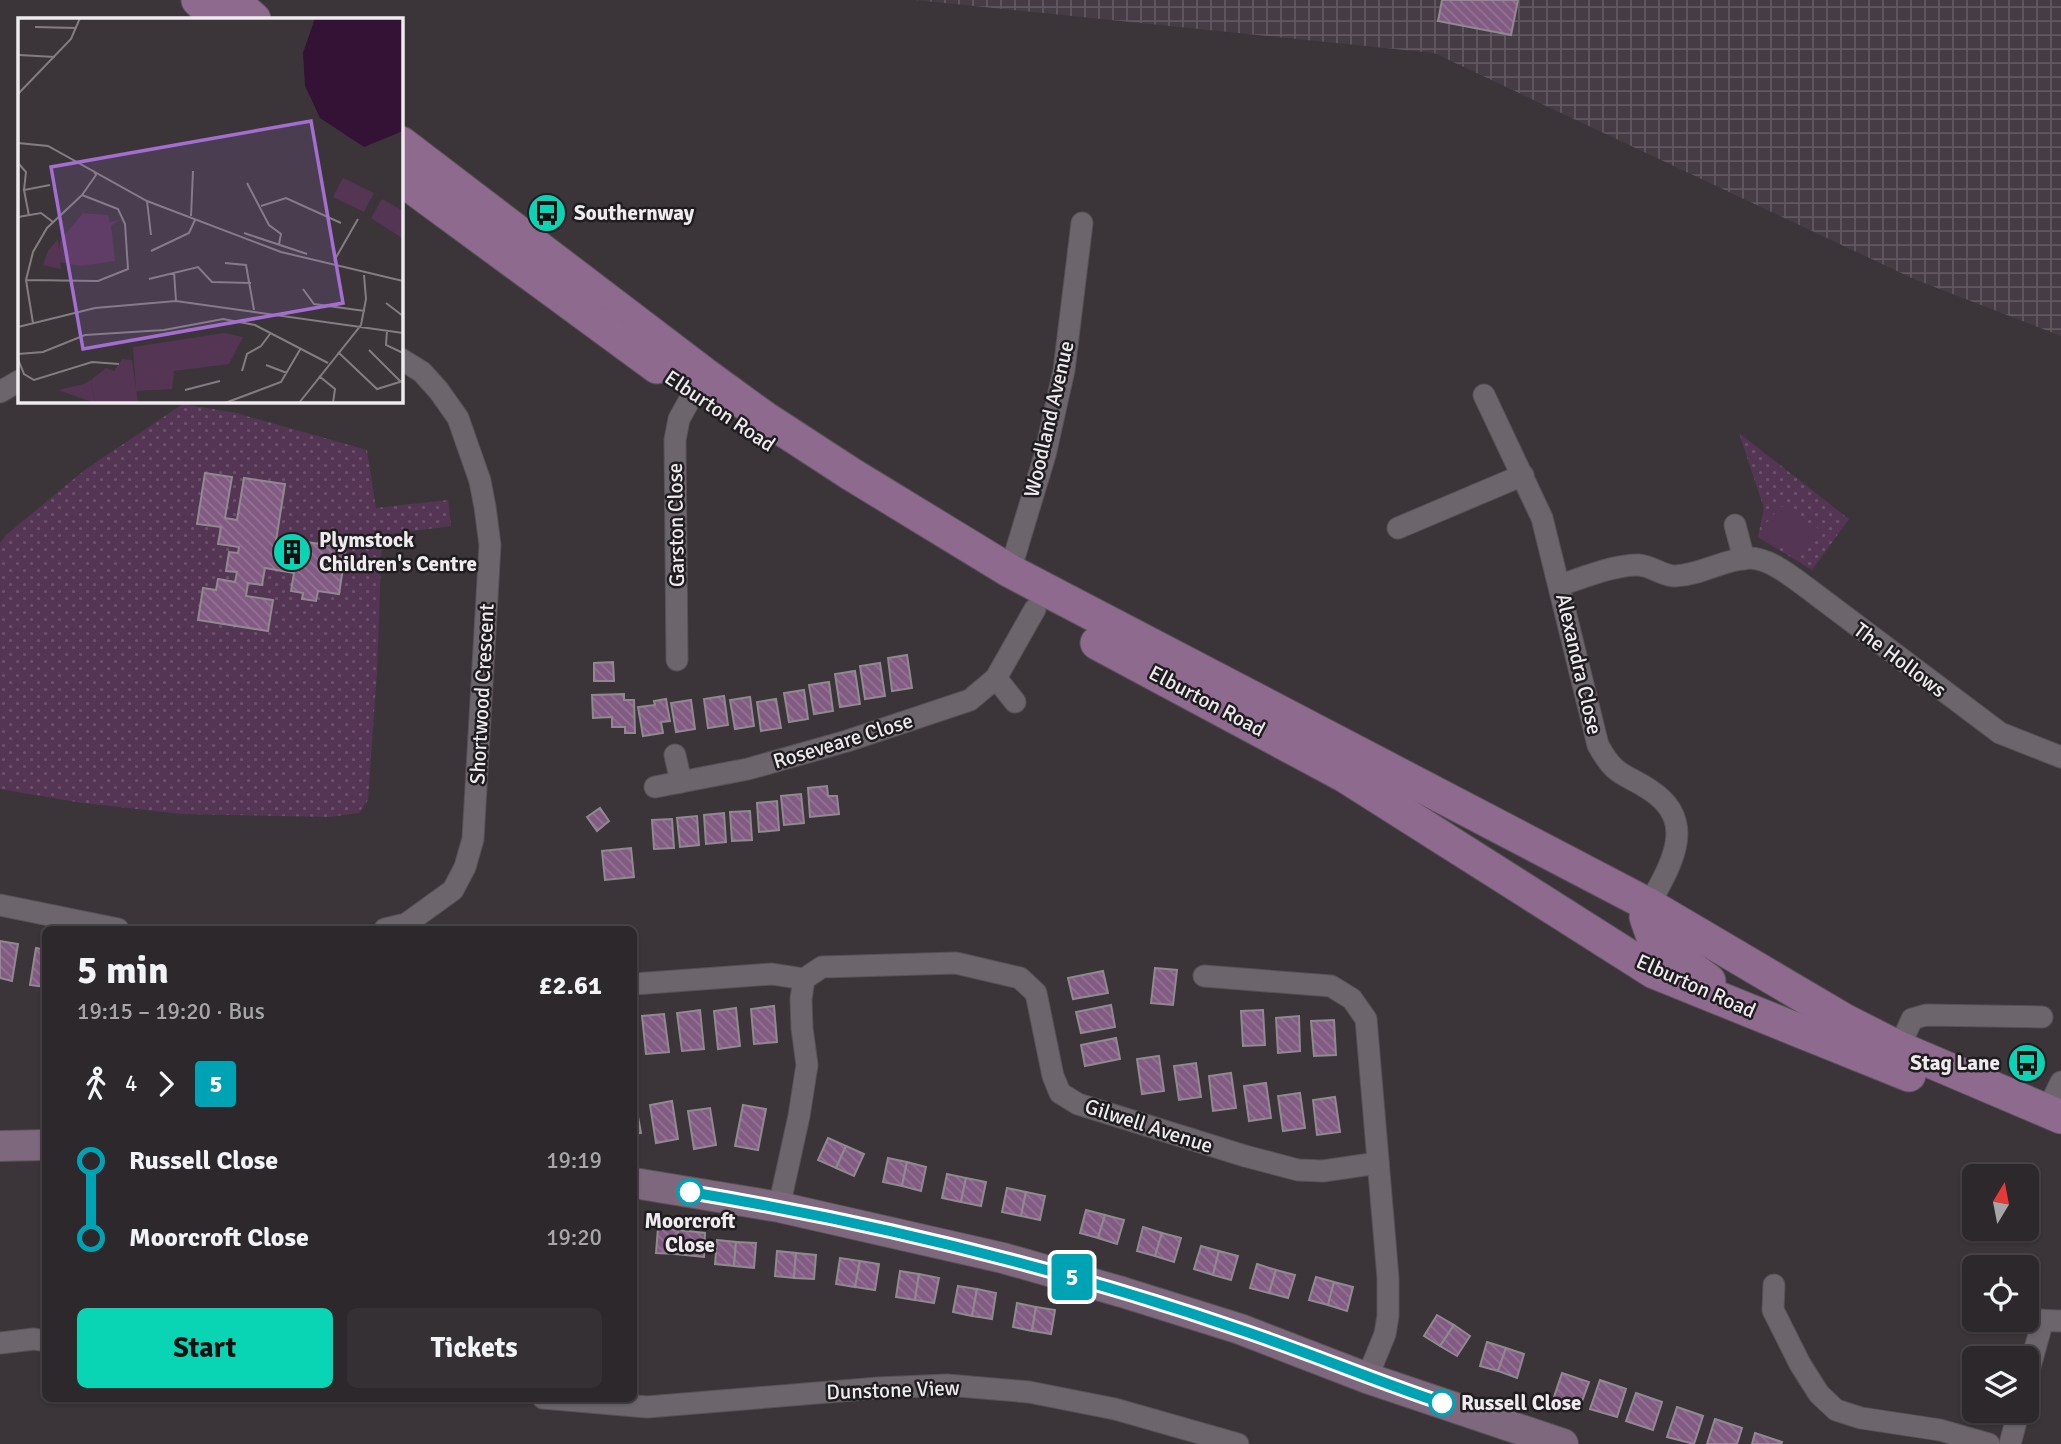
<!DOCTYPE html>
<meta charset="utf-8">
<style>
:root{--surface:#2c282c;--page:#343034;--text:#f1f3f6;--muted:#a6a6a9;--line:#484448;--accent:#09d5b5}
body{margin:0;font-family:Signika,sans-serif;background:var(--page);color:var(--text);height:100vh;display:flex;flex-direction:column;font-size:26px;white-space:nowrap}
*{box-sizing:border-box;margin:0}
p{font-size:23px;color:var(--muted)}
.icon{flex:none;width:38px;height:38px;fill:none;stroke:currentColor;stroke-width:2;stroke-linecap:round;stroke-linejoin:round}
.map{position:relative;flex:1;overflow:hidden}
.panel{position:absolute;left:42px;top:926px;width:595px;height:476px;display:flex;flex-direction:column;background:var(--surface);border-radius:10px;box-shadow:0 2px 5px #0004,0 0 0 2px var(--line)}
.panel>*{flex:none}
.badge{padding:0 14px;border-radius:5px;font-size:24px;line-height:46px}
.needle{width:46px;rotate:10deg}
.fabs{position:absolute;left:1962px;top:1164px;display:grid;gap:14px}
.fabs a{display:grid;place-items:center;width:77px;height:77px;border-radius:10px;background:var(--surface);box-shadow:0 2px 5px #0004,0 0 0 2px var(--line);font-size:35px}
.map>.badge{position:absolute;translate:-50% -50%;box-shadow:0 0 0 4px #fff}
.legs{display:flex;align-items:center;gap:10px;height:77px;padding:0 35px;font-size:23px}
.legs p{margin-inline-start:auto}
.headline{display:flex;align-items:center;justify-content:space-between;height:119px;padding:0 35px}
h1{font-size:38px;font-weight:700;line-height:52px}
.primary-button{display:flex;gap:14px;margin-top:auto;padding:14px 35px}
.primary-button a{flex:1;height:80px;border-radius:10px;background:var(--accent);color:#111;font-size:28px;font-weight:700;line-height:80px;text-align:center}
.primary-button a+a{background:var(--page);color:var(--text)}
ul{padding:0 35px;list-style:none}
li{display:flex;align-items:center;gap:24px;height:77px;font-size:26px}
li i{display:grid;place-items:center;width:10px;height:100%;margin:0 9px;background:currentColor}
li i::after{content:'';width:18px;height:18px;margin:-9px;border:5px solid;border-radius:50%;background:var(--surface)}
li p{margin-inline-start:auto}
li:first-child i{background:linear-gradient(#0000 50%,currentColor 0)}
li:last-child i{background:linear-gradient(currentColor 50%,#0000 0)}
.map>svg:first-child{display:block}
.industrial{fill:url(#industrial-grid)}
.grass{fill:url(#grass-dots)}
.park{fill:#543554}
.building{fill:url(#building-back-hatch);stroke:#908990;stroke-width:2}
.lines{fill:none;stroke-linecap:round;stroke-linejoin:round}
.street-casing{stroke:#575257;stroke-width:23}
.secondary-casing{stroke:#575257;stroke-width:32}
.primary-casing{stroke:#575257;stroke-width:35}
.street{stroke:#6c666c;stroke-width:21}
.secondary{stroke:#7d687d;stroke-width:30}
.primary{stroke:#8e6a8e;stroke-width:33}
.line-1-casing{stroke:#fff;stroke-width:16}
.line-1{stroke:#00a3b4;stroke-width:10}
.stop-1-dot{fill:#fff;stroke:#00a3b4;stroke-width:3.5}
.labels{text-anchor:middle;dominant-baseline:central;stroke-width:5;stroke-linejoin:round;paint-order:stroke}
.poi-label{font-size:21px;font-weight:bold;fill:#eeeaee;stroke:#201d20;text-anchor:start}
.street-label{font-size:21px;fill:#eeeaee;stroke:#201d20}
.stop-label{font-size:21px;font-weight:bold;fill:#eeeaee;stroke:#201d20}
.inset-road{fill:none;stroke:#837d82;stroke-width:2}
.view{fill:#a36ecf;fill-opacity:0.15;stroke:#a36ecf;stroke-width:3.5}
.inset-edge{fill:none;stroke:#eeeaee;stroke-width:3.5}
</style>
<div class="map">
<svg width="2061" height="1444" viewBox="0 0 2061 1444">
<defs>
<pattern id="industrial-grid" width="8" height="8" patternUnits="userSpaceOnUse" patternTransform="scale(1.75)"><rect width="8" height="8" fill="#463c46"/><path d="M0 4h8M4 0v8" fill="none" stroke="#615861"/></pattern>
<pattern id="grass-dots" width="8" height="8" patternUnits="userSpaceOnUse" patternTransform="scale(1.75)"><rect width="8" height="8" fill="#543554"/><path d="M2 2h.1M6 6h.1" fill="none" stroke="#6d526d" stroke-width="1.8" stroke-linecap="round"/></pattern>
<pattern id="building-back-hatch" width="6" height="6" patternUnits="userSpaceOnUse" patternTransform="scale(1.75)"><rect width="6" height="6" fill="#825b82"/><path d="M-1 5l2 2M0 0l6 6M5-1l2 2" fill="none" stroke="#947394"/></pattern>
</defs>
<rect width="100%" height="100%" fill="#3b353a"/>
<!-- industrial -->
<path class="industrial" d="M915 0H2061V336L1914 279 1434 53Z"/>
<!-- grass -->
<g class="grass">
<path d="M183 404 236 413 367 450 376 508 448 500 451 526 382 535 377 671 368 800 359 813 329 817 182 814 83 803 0 789V543L6 535 86 469Z"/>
<path d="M1739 433 1849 519 1812 570 1758 537 1764 508Z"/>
</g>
<!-- park -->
<path class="park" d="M1781 506 1822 531 1801 556 1761 538 1762 528Z"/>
<!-- building -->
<g class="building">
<path d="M1442 0H1518L1511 35 1438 21Z"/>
<path d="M205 473 232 477 225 518 237 520 244 478 285 484 275 547 299 551 300 541 346 548 339 594 318 591 316 601 302 599 303 593 291 591 294 573 265 568 262 585 248 583 246 596 273 600 268 631 198 620 203 588 216 590 218 579 235 582 237 572 226 571 229 552 238 553 239 547 218 544 221 527 197 524Z"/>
<path d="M907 655 912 688 892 691 888 658Z"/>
<path d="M613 662 614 681H594V663Z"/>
<path d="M880 663 885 696 865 699 860 666Z"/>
<path d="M855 671 860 704 840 707 835 674Z"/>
<path d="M829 682 833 711 814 714 809 685Z"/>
<path d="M804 690 808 719 789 722 784 693Z"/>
<path d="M624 694V700H634L635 733H625V727H612V717L593 718 592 695Z"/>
<path d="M724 696 728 725 708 728 704 699Z"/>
<path d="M750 697 754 726 735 729 730 700Z"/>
<path d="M666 699 670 721 661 722 663 733 643 736 638 707 655 705 654 701Z"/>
<path d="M776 699 781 728 761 731 757 702Z"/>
<path d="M691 700 695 729 676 732 671 703Z"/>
<path d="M827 786 828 796H837L839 814 810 817 808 788Z"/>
<path d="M801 794 804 823 784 825 781 796Z"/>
<path d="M777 801 779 830 759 832 757 803Z"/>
<path d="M600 808 609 821 597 831 587 817Z"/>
<path d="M750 811 752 840 732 841 730 812Z"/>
<path d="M724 813 726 842 706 844 704 815Z"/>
<path d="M697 816 699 845 680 847 677 818Z"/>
<path d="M672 819 674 848 654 849 652 820Z"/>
<path d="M631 848 634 877 605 880 602 851Z"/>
<path d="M0 941 18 944 12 981 0 978Z"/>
<path d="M36 948 46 950V987L30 985Z"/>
<path d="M1155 968 1177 970 1173 1005 1151 1003Z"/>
<path d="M1103 971 1108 993 1073 999 1068 978Z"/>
<path d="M1111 1005 1115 1027 1081 1033 1076 1012Z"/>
<path d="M774 1006 777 1042 754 1044 751 1009Z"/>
<path d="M736 1008 740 1046 718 1049 714 1011Z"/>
<path d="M700 1010 704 1049 682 1051 677 1013Z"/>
<path d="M1263 1010 1265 1045 1243 1046 1241 1011Z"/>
<path d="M664 1014 669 1052 646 1054 642 1016Z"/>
<path d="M1299 1016 1300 1051 1278 1053 1276 1018Z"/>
<path d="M1334 1020 1336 1055 1314 1056 1311 1021Z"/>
<path d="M1116 1038 1120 1059 1085 1066 1081 1045Z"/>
<path d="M1159 1056 1164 1091 1142 1094 1137 1059Z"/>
<path d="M1196 1063 1201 1097 1179 1100 1174 1066Z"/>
<path d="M1231 1073 1236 1108 1213 1111 1209 1076Z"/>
<path d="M1266 1083 1271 1118 1249 1121 1244 1086Z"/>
<path d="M1300 1093 1305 1128 1283 1131 1278 1096Z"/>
<path d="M634 1095 641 1133 634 1134Z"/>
<path d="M1335 1097 1340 1132 1317 1135 1313 1100Z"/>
<path d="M672 1101 678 1139 656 1143 650 1105Z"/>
<path d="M743 1105 766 1109 758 1150 735 1146Z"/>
<path d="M710 1108 716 1145 694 1149 688 1111Z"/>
<path d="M828 1138 846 1146 836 1168 818 1160Z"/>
<path d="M846 1146 864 1154 854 1176 836 1168Z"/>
<path d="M888 1158 907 1162 902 1186 883 1182Z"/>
<path d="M907 1162 926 1167 921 1191 902 1186Z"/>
<path d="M947 1174 966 1178 961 1202 942 1198Z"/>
<path d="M966 1178 986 1182 981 1206 961 1202Z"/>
<path d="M1007 1188 1026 1192 1021 1216 1002 1212Z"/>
<path d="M1026 1192 1045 1196 1040 1220 1021 1216Z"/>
<path d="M1086 1210 1105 1215 1098 1238 1080 1233Z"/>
<path d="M1105 1215 1124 1220 1117 1244 1098 1238Z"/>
<path d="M1143 1227 1162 1233 1155 1256 1137 1251Z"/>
<path d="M658 1228 678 1230 676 1254 656 1253Z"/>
<path d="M678 1230 705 1233 704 1257 676 1254Z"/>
<path d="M1162 1233 1181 1238 1174 1262 1155 1256Z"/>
<path d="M717 1240 736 1242 734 1266 715 1264Z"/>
<path d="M736 1242 756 1243 754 1268 734 1266Z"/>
<path d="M1201 1246 1219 1251 1213 1275 1194 1269Z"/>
<path d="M777 1251 796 1253 794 1278 775 1276Z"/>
<path d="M1219 1251 1238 1256 1231 1280 1213 1275Z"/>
<path d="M796 1253 816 1255 814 1279 794 1278Z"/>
<path d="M840 1258 860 1261 855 1287 836 1284Z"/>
<path d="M860 1261 879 1264 875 1290 855 1287Z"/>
<path d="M1257 1264 1276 1270 1269 1293 1250 1288Z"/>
<path d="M1276 1270 1295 1275 1288 1298 1269 1293Z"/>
<path d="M900 1271 919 1274 915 1300 896 1297Z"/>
<path d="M919 1274 939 1278 934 1303 915 1300Z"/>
<path d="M1316 1277 1334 1282 1328 1305 1309 1300Z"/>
<path d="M1334 1282 1353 1287 1347 1311 1328 1305Z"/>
<path d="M958 1286 977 1289 972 1316 953 1312Z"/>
<path d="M977 1289 996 1293 992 1319 972 1316Z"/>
<path d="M1017 1303 1036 1307 1032 1331 1013 1327Z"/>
<path d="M1036 1307 1055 1310 1051 1334 1032 1331Z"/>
<path d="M1437 1315 1454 1325 1440 1346 1424 1336Z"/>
<path d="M1454 1325 1470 1336 1457 1356 1440 1346Z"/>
<path d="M1487 1342 1506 1348 1498 1371 1480 1366Z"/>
<path d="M1506 1348 1524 1354 1517 1378 1498 1371Z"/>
<path d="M1562 1373 1589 1382 1580 1407 1554 1397Z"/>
<path d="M1600 1380 1626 1389 1617 1417 1590 1409Z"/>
<path d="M1636 1393 1662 1402 1653 1430 1626 1421Z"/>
<path d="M1677 1407 1703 1416 1694 1444 1667 1437Z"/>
<path d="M1715 1419 1742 1428 1737 1444H1707Z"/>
<path d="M1755 1433 1782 1442 1781 1444H1752Z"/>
</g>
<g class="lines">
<defs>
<g id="street">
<path d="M0 392 19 381"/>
<path d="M1484 395 1542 518 1598 745C1616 778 1623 772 1650 790 1699 822 1670 866 1649 905"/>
<path d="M1735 525 1744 559"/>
<path d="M1398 528 1523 475"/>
<path d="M1010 571 1045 455 1064 370 1082 223"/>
<path d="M1560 585C1583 578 1616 564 1639 565 1652 566 1663 576 1675 576 1701 575 1724 559 1749 558 1769 558 1791 576 1806 587L2000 733 2061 757"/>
<path d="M677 660 675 440 679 419 693 394"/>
<path d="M996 678 1015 702"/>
<path d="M675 755 681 782"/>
<path d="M655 787 748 769 847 741 970 700 996 678 1035 609"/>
<path d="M0 905 118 929"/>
<path d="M385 929 406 924 453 890 465 867 473 839 490 545 485 507 480 481 458 418 439 391 422 372 401 359"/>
<path d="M1204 976 1331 986 1352 999 1366 1019 1388 1278V1316L1385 1334 1367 1378"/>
<path d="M634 984 772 974 804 979 822 967 956 963 1020 978 1036 993 1053 1076 1060 1093 1078 1104 1245 1156 1298 1170 1323 1171 1378 1163"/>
<path d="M1899 1048 1912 1019 1926 1015 2042 1017"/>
<path d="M2047 1111 2061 1082"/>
<path d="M779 1207 799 1116 807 1065 802 1028 801 999 804 979"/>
<path d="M1774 1285 1773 1310 1800 1364 1819 1394 1836 1410 1861 1418 1940 1430 1989 1444"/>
<path d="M2021 1320 2061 1321"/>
<path d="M0 1343 34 1339 46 1341"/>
<path d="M2026 1381 2043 1320"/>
<path d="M543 1398 647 1407 878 1388 947 1385 1029 1392 1115 1409 1238 1444"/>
<path d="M2010 1444 2019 1410"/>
</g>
<g id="secondary">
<path d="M0 1146 46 1145"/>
<path d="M634 1183 779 1207 1003 1258 1122 1292 1240 1329 1367 1378 1563 1444"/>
</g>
<g id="primary">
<path d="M198 0 218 19"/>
<path d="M232 0 254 19"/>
<path d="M401 143 703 373 765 418 851 474 1010 571 1649 905 1844 1020 1899 1048 2061 1117"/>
<path d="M401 179 657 367"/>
<path d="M1097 643 1345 776 1654 972 1909 1075"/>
<path d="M1649 905 1646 917 1654 940 1709 981"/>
</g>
</defs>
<!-- street casing -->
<use href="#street" class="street-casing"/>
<!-- secondary casing -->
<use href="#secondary" class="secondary-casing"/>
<!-- primary casing -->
<use href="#primary" class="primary-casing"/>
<!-- street -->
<use href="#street" class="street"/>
<!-- secondary -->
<use href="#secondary" class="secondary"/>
<!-- primary -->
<use href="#primary" class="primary"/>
</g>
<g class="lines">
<defs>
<path id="line-1" d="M690 1192C876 1223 1060 1268 1238 1329 1307 1352 1373 1380 1442 1403"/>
</defs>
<!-- line-1 casing -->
<use href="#line-1" class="line-1-casing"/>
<!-- line-1 -->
<use href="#line-1" class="line-1"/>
</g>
<!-- icons -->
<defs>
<symbol id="bus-disc" viewBox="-11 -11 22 22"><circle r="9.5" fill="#09d5b5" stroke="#201d20"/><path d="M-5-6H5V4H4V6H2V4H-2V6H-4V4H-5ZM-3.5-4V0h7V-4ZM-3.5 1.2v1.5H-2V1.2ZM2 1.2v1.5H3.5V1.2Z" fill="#111"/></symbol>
<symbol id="building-disc" viewBox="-11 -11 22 22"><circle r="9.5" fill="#09d5b5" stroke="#201d20"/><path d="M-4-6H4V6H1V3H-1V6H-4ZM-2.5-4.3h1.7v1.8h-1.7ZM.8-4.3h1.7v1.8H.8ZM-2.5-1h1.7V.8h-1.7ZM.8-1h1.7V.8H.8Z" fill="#111"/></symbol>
</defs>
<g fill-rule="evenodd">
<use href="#bus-disc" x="525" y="191" width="44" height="44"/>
<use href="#building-disc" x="270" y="530" width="44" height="44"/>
<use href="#bus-disc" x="2005" y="1041" width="44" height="44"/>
</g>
<!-- markers -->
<g class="stop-1-dot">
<circle cx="690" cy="1192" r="12"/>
<circle cx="1442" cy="1403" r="12"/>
</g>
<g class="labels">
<!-- poi labels -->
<g class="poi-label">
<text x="574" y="213">Southernway</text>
<text x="319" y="540">Plymstock<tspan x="319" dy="24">Children's Centre</tspan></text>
<text x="2000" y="1063" text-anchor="end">Stag Lane</text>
</g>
<!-- street labels -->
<g class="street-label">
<text transform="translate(720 411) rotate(34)">Elburton Road</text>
<text transform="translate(1049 419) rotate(-77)">Woodland Avenue</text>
<text transform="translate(676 525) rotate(-91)">Garston Close</text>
<text transform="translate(1900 660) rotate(37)">The Hollows</text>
<text transform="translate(1579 664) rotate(77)">Alexandra Close</text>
<text transform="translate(482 694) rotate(-87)">Shortwood Crescent</text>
<text transform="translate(1207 701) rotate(28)">Elburton Road</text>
<text transform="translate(843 741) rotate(-17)">Roseveare Close</text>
<text transform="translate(1696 986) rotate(24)">Elburton Road</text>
<text transform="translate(1149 1126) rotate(18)">Gilwell Avenue</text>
<text transform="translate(893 1390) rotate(-2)">Dunstone View</text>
</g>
<!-- stop labels -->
<g class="stop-label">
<text x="690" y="1221">Moorcroft<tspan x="690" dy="24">Close</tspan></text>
<text x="1461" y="1403" text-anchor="start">Russell Close</text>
</g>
</g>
<!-- overview -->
<g transform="translate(18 18)">
<rect width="385" height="385" fill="#3b353a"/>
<path d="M65 195 90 197 92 204 101 202 93 208 97 243 62 248 40 244 42 223Z" fill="#543554"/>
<path d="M206 315 225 319 211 346 156 353 154 371 118 373 115 329Z" fill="#543554"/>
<path d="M325 160 356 175 346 194 315 179ZM364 181 385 193 384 220 353 200ZM40 221 43 251 25 247 30 233ZM104 341 114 342 120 385H77L73 362 88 350 96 353Z" fill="#543554"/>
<path d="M73 362 77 385 40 372 66 366Z" fill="#543554"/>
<path d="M297 0H385V113L346 129 302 100 287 68 285 35Z" fill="#341235"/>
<path class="inset-road" d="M17 9 58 10M1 37 37 39M0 76 53 21 62 0M0 125 30 128 129 183 263 234 385 263M1 146 8 154 6 172M229 165 251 207 263 216 261 226M129 183 133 217M243 188 268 180 323 205M11 198 6 172 32 167M173 198 175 153M0 199 23 195 35 204M226 215 289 236M133 233 171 215 177 202M316 243 340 201M207 245 228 247 236 292M156 254 158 283M131 261 180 249 194 264 233 265M8 262 80 263 110 251 107 206 100 191 64 177M285 271 296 286 347 293M368 285 385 298M15 305 8 262 15 234 29 210 64 177 78 157 76 153M0 309 77 290 158 283 385 315M369 313 368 327 385 335M351 332 383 364M320 334 359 371 385 363M0 336 25 334 67 317 146 312 205 301 237 307 310 345M0 341 6 356 16 362 74 344 101 346M248 347 269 355M224 353 229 336 243 328 252 316M301 358 317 371 315 385M167 372 202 363M207 385 263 364 283 330M281 385 343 307 348 281 346 257"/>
<path class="view" d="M293 103 325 285 65 331 33 149Z"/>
<rect width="385" height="385" class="inset-edge"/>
</g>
</svg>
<div class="fabs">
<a><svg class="needle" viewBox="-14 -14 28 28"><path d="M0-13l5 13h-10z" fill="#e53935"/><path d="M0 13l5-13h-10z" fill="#a6a6a9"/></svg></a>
<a><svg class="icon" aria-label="locate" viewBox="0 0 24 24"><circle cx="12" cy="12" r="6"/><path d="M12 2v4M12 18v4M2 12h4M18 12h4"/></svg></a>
<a><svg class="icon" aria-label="layers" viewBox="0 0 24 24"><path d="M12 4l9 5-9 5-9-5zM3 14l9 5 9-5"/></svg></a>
</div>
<b class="badge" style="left:1072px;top:1277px;background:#00a3b4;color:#fff">5</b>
<section class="panel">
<div class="headline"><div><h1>5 min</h1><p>19:15 – 19:20 · Bus</p></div><b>£2.61</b></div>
<div class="legs"><svg class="icon" aria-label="walk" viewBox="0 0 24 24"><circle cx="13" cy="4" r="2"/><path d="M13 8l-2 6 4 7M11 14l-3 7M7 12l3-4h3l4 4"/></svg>4<svg class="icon" aria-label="forward" viewBox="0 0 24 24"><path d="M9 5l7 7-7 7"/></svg><b class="badge" style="background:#00a3b4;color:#fff">5</b></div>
<ul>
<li><i style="color:#00a3b4"></i><b>Russell Close</b><p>19:19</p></li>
<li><i style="color:#00a3b4"></i><b>Moorcroft Close</b><p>19:20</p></li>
</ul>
<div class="primary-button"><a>Start</a><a>Tickets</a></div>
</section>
</div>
